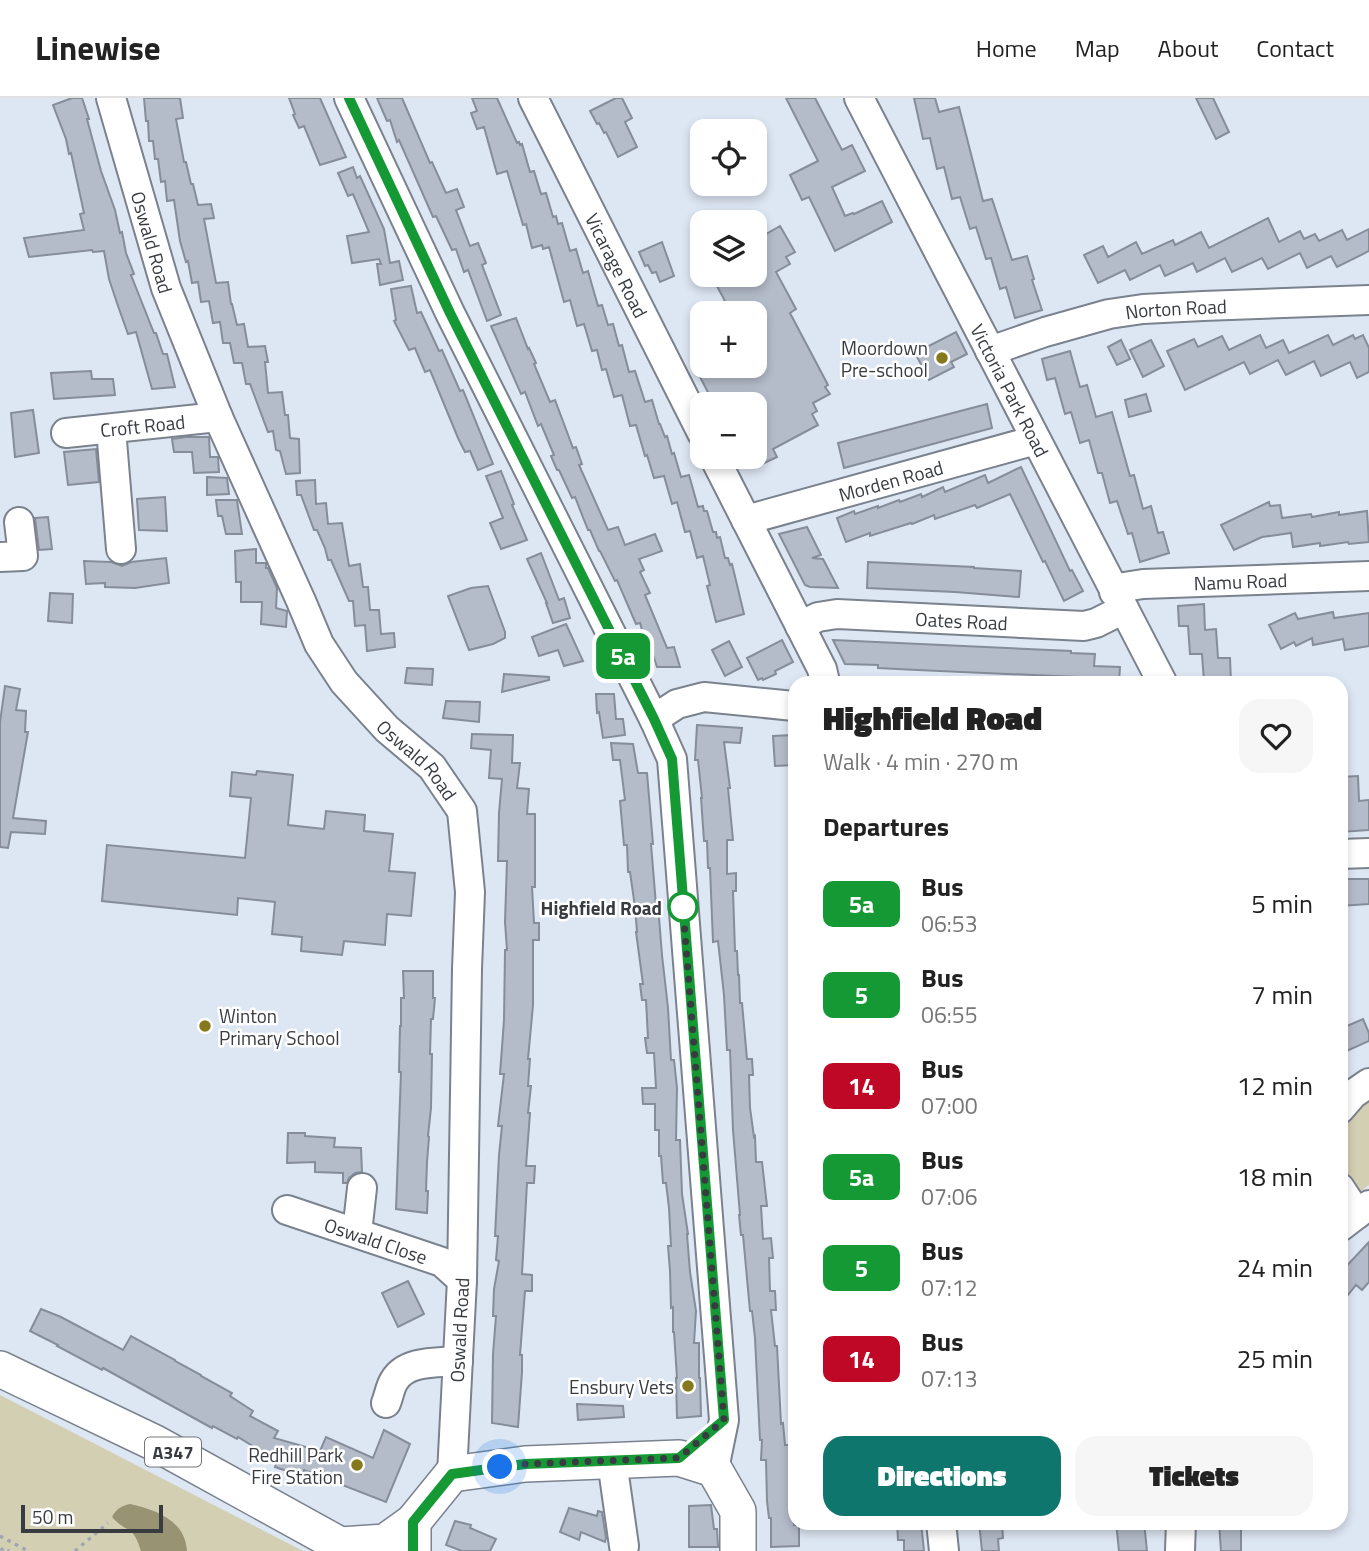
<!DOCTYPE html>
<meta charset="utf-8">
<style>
:root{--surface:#fff;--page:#f6f6f6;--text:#222;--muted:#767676;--line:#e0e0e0;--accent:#0f766e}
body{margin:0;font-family:"Titillium Web",sans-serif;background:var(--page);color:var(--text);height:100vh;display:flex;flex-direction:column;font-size:26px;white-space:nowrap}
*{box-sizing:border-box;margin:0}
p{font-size:23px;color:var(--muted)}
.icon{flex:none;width:38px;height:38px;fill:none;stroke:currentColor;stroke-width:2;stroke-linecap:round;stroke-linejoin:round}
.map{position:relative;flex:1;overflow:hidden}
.drawer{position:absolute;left:788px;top:578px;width:560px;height:854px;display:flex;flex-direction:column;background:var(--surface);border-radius:21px;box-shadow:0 4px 10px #0003}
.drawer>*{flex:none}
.badge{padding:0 14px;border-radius:10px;font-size:24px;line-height:46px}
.tools{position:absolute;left:690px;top:21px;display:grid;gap:14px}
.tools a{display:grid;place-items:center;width:77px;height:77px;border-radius:14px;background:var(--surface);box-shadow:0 4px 10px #0003;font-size:35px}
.scale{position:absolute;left:21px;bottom:18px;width:142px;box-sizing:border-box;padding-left:7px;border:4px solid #383c41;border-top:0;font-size:19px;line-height:24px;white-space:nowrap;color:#383c41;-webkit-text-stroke:5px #fff;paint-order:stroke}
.you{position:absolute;width:35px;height:35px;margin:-18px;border:5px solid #fff;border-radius:50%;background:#1a73e8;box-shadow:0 0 0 10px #1a73e833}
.map>.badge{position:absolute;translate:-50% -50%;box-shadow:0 0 0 4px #fff}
h2{padding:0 35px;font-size:26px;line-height:63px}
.round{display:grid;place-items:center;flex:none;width:74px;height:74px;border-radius:21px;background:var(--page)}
.overview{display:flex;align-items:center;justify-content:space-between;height:119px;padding:0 35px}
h1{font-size:33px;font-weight:800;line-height:52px}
.action{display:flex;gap:14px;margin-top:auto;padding:14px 35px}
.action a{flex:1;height:80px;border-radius:21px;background:var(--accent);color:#fff;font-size:28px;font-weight:800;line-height:80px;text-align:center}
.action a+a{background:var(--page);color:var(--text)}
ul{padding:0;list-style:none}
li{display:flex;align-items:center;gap:21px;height:91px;padding:0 35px}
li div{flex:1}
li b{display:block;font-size:26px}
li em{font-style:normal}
li .badge{min-width:77px;font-weight:700;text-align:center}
header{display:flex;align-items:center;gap:42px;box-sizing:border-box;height:98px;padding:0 35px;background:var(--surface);border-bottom:2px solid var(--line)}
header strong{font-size:33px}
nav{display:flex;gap:38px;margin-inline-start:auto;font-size:24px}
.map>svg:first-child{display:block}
.green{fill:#d3cfb3}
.water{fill:#989372}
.building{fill:#b4bcc9;stroke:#858d99;stroke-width:2}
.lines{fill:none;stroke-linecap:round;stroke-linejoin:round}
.minor-casing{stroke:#7a828e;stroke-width:32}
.major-casing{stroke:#7a828e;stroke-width:38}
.path{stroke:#9fa6b0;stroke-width:3.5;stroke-dasharray:3.5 5;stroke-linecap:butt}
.minor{stroke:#fff;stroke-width:28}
.major{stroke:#fff;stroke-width:35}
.line-casing{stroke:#fff;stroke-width:16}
.line{stroke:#149934;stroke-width:10}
.walk{stroke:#383c41;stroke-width:7;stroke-dasharray:0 12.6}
.poi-dot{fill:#86781c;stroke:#fff;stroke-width:2.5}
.stop-dot{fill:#fff;stroke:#149934;stroke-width:3.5}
.labels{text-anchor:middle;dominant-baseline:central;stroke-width:5;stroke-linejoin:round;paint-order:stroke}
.shield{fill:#fff;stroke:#74767a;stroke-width:2}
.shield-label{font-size:18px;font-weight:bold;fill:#383c41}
.street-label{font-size:19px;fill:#383c41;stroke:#fff}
.poi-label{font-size:19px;fill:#383c41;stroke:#fff;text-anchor:end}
.stop-label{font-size:19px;font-weight:bold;fill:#383c41;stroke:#fff;text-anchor:end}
</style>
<header>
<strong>Linewise</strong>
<nav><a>Home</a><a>Map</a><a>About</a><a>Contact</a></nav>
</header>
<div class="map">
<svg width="1369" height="1453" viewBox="0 0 1369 1453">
<rect width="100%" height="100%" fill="#dde6f3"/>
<!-- green -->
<g class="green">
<path d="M1369 996V1087L1353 1099C1341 1076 1334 1047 1347 1023 1353 1013 1362 1005 1369 996Z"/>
<path d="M0 1297 303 1453H0Z"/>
</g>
<!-- water -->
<path class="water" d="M130 1406C156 1412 185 1422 187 1453H141C133 1426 127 1436 112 1419 116 1411 121 1408 130 1406Z"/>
<!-- building -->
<g class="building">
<path d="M72 0H82L89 21H87L101 73 115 112 120 135 122 134 126 155 134 176 131 177 154 235H156L163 256H167L175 289 152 291 136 234 128 236 118 208 109 181 104 153 93 154 92 152 29 159 24 140 84 132 80 116 84 115 71 55 69 56 66 41 53 7Z"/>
<path d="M144 0H180L183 20 176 21 184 64H186L191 86H193L198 107 211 106 214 120 204 121 216 185 228 184 231 206H232L237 227 244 226 248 249 265 248 268 264H265L268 295 282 294 285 317H288L290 340 299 341 300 375 286 376 280 353 276 352 273 333 268 334 250 286H246L242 265H234L230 245H223L220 224 213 225 209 203 201 204 198 184 192 185 188 163 186 164 180 143 174 102 167 103 165 83 161 84 158 61H155L153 43H149L148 23H146Z"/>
<path d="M289 0H320L346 59 320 67 304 28 299 30 293 17 295 16Z"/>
<path d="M377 0H402L430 65 432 64 446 95 457 91 464 109 456 112 470 148 478 145 486 165 482 167 501 217 487 223 468 172 464 174 456 151 452 152 436 118 433 119 399 42 397 44 390 22 387 23Z"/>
<path d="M472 0H497L517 45 519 44 520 47 522 46 530 74 534 73 541 96 546 95 553 119 556 118 558 126 562 125 570 153 576 151 583 175 588 173 598 208 602 207 608 227 613 226 619 248 622 247 629 274 635 273 645 304 652 302 659 326H660L665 339 667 338 672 356 674 355 681 379 689 377 698 409 703 408 704 413H707L713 434H716L717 440 720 439 725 460H728L730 467 732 466 744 516 716 524 707 488 710 487 703 458 697 460 690 433 685 434 677 404 672 406 664 378 654 380 647 357 645 358 636 327 630 328 622 297 614 299 606 271 602 272 597 252 592 253 584 226 577 228 570 202 564 204 549 149 543 151 542 147 532 150 526 126 523 127 507 73 497 76 484 29 477 31 471 15 477 13Z"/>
<path d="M616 0H622L632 20 625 24 637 49 618 59 606 34 604 35 599 25 597 26 590 13Z"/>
<path d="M786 0H815L842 52 852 47 865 73 832 89 845 118 853 115 854 116 882 103 892 124 835 153 809 99 802 102 790 77 818 63Z"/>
<path d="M914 0H935L939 14 959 9 983 103 992 101 1012 162 1027 158 1034 181 1032 182 1042 212 1015 220 1006 189 1000 191 991 160 986 161 976 129 970 131 960 99 952 101 944 69 937 71 930 40 923 41Z"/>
<path d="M1196 0H1213L1229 34 1216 41Z"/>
<path d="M353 69 357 80 360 78 384 131 390 165 399 163 403 182 380 187 377 166H381L379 161 352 165 347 138 369 134 353 96 348 98 338 75Z"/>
<path d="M1268 120 1279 144 1300 133 1304 141 1315 136 1319 143 1342 132 1347 142 1369 131V153L1337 169 1331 158 1307 170 1300 155 1268 171 1262 160 1232 174 1225 160 1197 174 1193 165 1165 178 1160 167 1130 182 1125 172 1098 185 1084 157 1103 148 1108 159 1136 144 1142 156 1173 142 1175 147 1201 134 1209 150Z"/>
<path d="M780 128 795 154 786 159 790 166 776 174 796 211 790 215 828 287 825 289 830 296 813 305 817 313 812 316 818 327 773 351 777 359 754 370V306H714L699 277 700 276 696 268H754V215H701L725 203 711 177H754V143Z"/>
<path d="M662 144 674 178 660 184 656 174 652 175 648 167 645 168 639 154Z"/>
<path d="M411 188 417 215 421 214 439 253 442 252 460 293 463 292 493 366 478 372 470 353 465 354 458 340 430 272 425 274 415 250 409 252 394 223 396 222 391 191Z"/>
<path d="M516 220 528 251 529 250 536 265 534 266 550 304 555 302 573 350 576 349 582 366 579 367 608 432 618 429 625 447 655 436 662 453 639 461 644 472 640 474 650 495 645 497 667 550 674 549 680 569H657L649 544 646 545 640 525 636 526 617 482 615 483 600 453H599L590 432H588L575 399 572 400 559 372H557L551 358 554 357 541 326 538 328 525 294 521 296 491 228Z"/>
<path d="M956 234 967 256 951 264 954 269 929 282 915 255Z"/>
<path d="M1260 237 1266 250 1283 242 1289 255 1328 237 1333 247 1353 237 1355 241 1363 237 1369 250V274L1357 280 1350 264 1321 278 1314 263 1286 277 1278 262 1250 276 1244 264 1185 292 1167 253 1194 241 1198 249 1222 238 1229 252Z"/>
<path d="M1121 242 1130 261 1117 267 1108 249Z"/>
<path d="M1151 242 1164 268 1143 279 1130 252Z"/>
<path d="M1070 253 1080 289 1087 287 1096 319 1112 314 1130 378 1134 377 1143 411 1151 408 1158 435 1163 434 1169 455 1140 464 1132 435 1128 436 1117 403 1110 405 1102 375H1098L1089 342 1080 345 1071 314 1065 316 1055 280 1047 282 1042 261Z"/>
<path d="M91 273 92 281H113L115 297 54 301 51 275Z"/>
<path d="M1146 296 1151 313 1129 319 1125 302Z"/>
<path d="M987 306 992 330 844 370 838 345Z"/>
<path d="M33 312 39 355 15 359 11 315Z"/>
<path d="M186 339H209L210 359H218L219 374 194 375 192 354H174L172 341Z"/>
<path d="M96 351 99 384 68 387 64 354Z"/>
<path d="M1021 369 1070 473 1072 472 1083 493 1064 503 1045 463 1043 464 1010 396 977 410 975 407 935 421 934 417 912 426 911 425 870 438V435L846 444 837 420 854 413 855 416 878 408V410L899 402 900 404 921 396 922 399 943 389 945 394 985 377 988 385Z"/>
<path d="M501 373 514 406 512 407 527 442 501 451 490 425 503 420 486 378Z"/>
<path d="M207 379 227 380 229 396 207 397Z"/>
<path d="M315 382 316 406 326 405 328 426 342 425 349 468 360 466 363 489H368L370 512H379L381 536 394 535 395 549 367 553 365 527 355 528 353 503H349L331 462H328L325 450 317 432H314L301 397H297L296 383Z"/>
<path d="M165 399 167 433 139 432 137 401Z"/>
<path d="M216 402H237L242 436H226L222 418H218Z"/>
<path d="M1269 404 1270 408 1280 407 1282 420 1311 416 1312 419 1339 414V417L1367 413 1369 444 1349 446 1348 444 1320 448V445L1293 449 1291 435 1262 439 1234 452 1221 427Z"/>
<path d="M48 419 52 451 39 452 35 420Z"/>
<path d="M807 429 821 457 812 460 823 461 838 490 810 489 805 487 779 436Z"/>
<path d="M256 451V465H266V470H268L277 490 276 510 287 513 286 529 261 526 262 504H241V484H236L235 453Z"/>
<path d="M541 455 559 502 564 500 570 520 553 525 546 505H547L527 461Z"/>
<path d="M166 460 169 485 135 490 105 489V485L86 486 84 463 111 464 122 468 131 464Z"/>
<path d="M868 464 974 469V470L1021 473 1019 499 955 494 867 490Z"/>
<path d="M488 488 505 534V540L493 546 469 552 448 498 471 490Z"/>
<path d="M50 495 73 496 72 525 48 523Z"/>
<path d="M1204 506 1205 532 1216 531 1218 560H1230L1231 584H1204L1202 556H1190L1188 528H1179L1178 508Z"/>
<path d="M1333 514 1334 520 1369 515V548L1345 552 1343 541 1313 547 1312 540 1296 548 1294 544 1281 551 1269 527 1295 515 1298 521Z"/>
<path d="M566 526 583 563 564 568 558 552 539 558 532 539Z"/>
<path d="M782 542 793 564 775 573 776 576 763 582 762 580 758 582 747 560Z"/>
<path d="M833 542 1071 553V555L1095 556 1094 568 1120 569 1119 584 1077 583V579L917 572 878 570V567L845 566Z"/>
<path d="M729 543 742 569 725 578 712 552Z"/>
<path d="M407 570 433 571 432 587 405 585Z"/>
<path d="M504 576 549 579V582L502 594Z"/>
<path d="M5 588 20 591 16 612 26 613 25 634H28L13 720 46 723 45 736 11 734 8 750 0 749V624Z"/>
<path d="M596 596H614L616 621H623L625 637 603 640 599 614 597 615Z"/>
<path d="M446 603 480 604 479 624 443 620Z"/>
<path d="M697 627 742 630 740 645 724 644 730 690H728L733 742H727V776L736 775V793H733L735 853H737L738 877H739L740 905H742L747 961H752L753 977H749L750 1010 754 1039 755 1038 756 1064H762L767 1108H761L763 1141 771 1140 773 1160H769L770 1193H775L776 1212H771L775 1248H777L781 1326 783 1325 785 1347H792V1362H790L791 1403H794V1427H799V1448L771 1449V1420H769L767 1403 766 1362H761L762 1342H760L755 1240 752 1213H750L743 1137H741L739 1117H740L733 1032 730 952H727L724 897 718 843 713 844 710 770H708L707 743H704L701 700H702L698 662H695Z"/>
<path d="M472 636 513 637 512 665H520L517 690 529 691 527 716H535V789H532L534 825H539V842H533V907L528 961H530L528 988H531L528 1015H530L526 1068H535L534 1085H527L522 1176 532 1177V1193H525L520 1257H522V1274L518 1329 492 1325 493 1256 496 1218H493L494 1191 499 1163 496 1162 498 1138H495L499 1057 502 1028H498L504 976H500L504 922 505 852H507L505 824 507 763H498L499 715 502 681 489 680 491 652 471 650Z"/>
<path d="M793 637 794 667 775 668 773 638Z"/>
<path d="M611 645 633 646 638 675H647L653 746H651L656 807H658L662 857 668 910 671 962H674L677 990 676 1042H680L682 1096 688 1136H687L690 1174 696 1213 694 1245H699V1280H700L701 1318 677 1320 676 1280H677L674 1234H673V1209L671 1210 670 1173 668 1148H671L669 1110 666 1085H663L661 1058H659V1032H655V1006H643L642 990H656L654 955H647L645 940H648L646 902H642L640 886H643L636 834H637L635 809 630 774H628L627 747H624L620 703 625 702 620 662H613Z"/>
<path d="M257 673 293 677 288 727 324 731 326 713 365 717 364 733 393 736 389 773 415 775 411 818 387 816 385 847 344 843 342 857 301 853 302 839 272 836 275 804 238 800 237 817 102 803 107 747 245 760 251 700 230 698 232 674 256 677Z"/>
<path d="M1358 678 1359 703 1369 702V732L1340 734V679Z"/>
<path d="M1340 781H1369V806L1340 808Z"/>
<path d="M403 873H433V900H435L433 921H431L430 956H432L431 1010 428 1038 429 1039 427 1064 426 1093H428L427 1115 396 1111 401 974H399L400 928H401V900H404Z"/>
<path d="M1363 921 1369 935V943L1340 956V931Z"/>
<path d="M288 1035H305V1038L335 1040 334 1049 361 1050 362 1074 355 1075 349 1080 347 1085H343V1075L315 1074V1064L287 1065Z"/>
<path d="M1369 1144V1184L1362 1192 1356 1187 1340 1207V1175Z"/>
<path d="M408 1183 424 1216 398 1229 382 1195Z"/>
<path d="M41 1211 61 1219 123 1252 131 1238 175 1262V1263L201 1277V1278L232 1295 230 1298 253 1313 250 1318 278 1333 274 1340 320 1353 326 1339 373 1360 384 1332 410 1346 386 1404 304 1372 302 1378 275 1369 277 1363 238 1339 237 1341 213 1328 212 1330 103 1270 102 1272 57 1248 58 1247 30 1233Z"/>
<path d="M577 1306 623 1308 624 1319 578 1322Z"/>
<path d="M711 1407 714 1431H717L718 1449H689V1408Z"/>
<path d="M569 1410 597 1418 598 1413 602 1414 606 1440 605 1444 581 1434 579 1442 560 1434Z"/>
<path d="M455 1423 471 1427 470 1430 496 1441 490 1453H462L446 1447Z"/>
<path d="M897 1424H921L924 1453H904V1442H898Z"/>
<path d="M979 1424H1002L1003 1440 998 1441 999 1453H982Z"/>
<path d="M1116 1424H1144L1147 1453H1119Z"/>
<path d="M1219 1424H1241V1453H1221Z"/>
</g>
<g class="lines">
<defs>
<g id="minor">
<path id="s1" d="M111 0 166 190 218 319 301 503 319 546 344 584 387 631 432 669 462 713 470 794 467 871 462 1182 452 1376"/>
<path d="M349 0 450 215 654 621 672 661 724 1322 714 1371"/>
<path id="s2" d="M533 0 702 335"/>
<path id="s3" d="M859 0 1162 584"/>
<path id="s4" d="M990 253 1045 234 1109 216 1143 211 1203 208 1369 202"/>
<path d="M111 331 121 451"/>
<path id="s5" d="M66 335 218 319"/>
<path d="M714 359 822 571 825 584"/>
<path id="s6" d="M746 422 1036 342"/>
<path d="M0 459 23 458 19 424"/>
<path id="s7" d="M1114 494 1124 489 1143 486 1369 478"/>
<path id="s8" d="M800 528 818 519 837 516 1084 528 1096 525 1124 511"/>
<path d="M654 621 677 606 704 599 794 608"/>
<path d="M1340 756 1369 755"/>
<path d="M1340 1011 1353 996 1369 985"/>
<path d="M1340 1090 1357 1116"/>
<path id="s9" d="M287 1112 442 1164 462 1182"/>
<path d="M1340 1129 1369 1107"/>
<path d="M357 1135 362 1090"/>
<path d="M386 1305C389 1298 390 1289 394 1283 406 1262 437 1265 458 1263"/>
<path d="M612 1363 624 1448"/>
<path d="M941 1424 944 1453"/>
<path d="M1180 1453 1181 1424"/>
</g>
<g id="major">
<path d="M0 1271 155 1345 351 1453"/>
<path d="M341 1447 385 1444 413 1424"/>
<path d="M413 1453V1424L452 1376 525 1366 679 1360 714 1371 738 1413V1453"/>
</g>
</defs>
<!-- minor casing -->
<use href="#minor" class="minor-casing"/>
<!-- major casing -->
<use href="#major" class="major-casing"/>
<!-- path -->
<g class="path">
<path d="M0 1438 28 1453"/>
<path d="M1 1453 3 1450 9 1453"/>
<path d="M75 1453 108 1425"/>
</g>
<!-- minor -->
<use href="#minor" class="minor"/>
<!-- major -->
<use href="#major" class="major"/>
</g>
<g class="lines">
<defs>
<path id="line" d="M349 0 450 215 654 621 672 661 724 1322 679 1360 525 1366 452 1376 413 1424V1453"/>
</defs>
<!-- line casing -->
<use href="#line" class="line-casing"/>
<!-- line -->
<use href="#line" class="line"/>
<!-- walk -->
<path class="walk" d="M500 1369 525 1366 679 1360 724 1322 682 799 683 809"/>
</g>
<!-- markers -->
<g class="poi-dot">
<circle cx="942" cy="260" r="7"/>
<circle cx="205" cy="928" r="7"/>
<circle cx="688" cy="1288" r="7"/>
<circle cx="357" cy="1367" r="7"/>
</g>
<circle class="stop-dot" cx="683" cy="809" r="14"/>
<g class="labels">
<!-- shield labels -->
<rect class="shield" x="145" y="1339.5" width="56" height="29" rx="5"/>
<g class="shield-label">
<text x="173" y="1354">A347</text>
</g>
<!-- street labels -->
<g class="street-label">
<text stroke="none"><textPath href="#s1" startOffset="150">Oswald Road</textPath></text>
<text stroke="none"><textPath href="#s2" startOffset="187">Vicarage Road</textPath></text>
<text stroke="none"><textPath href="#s4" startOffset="192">Norton Road</textPath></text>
<text stroke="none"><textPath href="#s3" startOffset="329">Victoria Park Road</textPath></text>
<text stroke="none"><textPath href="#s5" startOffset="77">Croft Road</textPath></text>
<text stroke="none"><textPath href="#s6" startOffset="150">Morden Road</textPath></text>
<text stroke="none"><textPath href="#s7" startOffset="128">Namu Road</textPath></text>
<text stroke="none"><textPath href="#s8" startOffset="164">Oates Road</textPath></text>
<text stroke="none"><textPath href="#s1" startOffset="738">Oswald Road</textPath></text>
<text stroke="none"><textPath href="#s9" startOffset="94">Oswald Close</textPath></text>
<text transform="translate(459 1232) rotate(-87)">Oswald Road</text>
</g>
<!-- poi labels -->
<g class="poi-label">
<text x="928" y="249">Moordown<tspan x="928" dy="22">Pre-school</tspan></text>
<text x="219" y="917" text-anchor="start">Winton<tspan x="219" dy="22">Primary School</tspan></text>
<text x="674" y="1288">Ensbury Vets</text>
<text x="343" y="1356">Redhill Park<tspan x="343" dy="22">Fire Station</tspan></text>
</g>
<!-- stop labels -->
<g class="stop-label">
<text x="662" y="809">Highfield Road</text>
</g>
</g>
</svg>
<div class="tools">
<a><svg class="icon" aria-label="locate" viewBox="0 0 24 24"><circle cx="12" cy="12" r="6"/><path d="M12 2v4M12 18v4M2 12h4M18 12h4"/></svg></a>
<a><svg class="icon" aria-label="layers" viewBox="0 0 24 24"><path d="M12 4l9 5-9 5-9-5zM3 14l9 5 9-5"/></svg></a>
<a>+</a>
<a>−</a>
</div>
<div class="scale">50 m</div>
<div class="you" style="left:500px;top:1369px"></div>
<b class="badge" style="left:623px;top:558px;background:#149934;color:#fff">5a</b>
<section class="drawer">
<div class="overview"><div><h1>Highfield Road</h1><p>Walk · 4 min · 270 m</p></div><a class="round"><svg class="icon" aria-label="heart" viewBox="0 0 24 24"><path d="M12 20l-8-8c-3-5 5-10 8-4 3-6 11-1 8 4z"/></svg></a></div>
<h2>Departures</h2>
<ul>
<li><span class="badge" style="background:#149934;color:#fff">5a</span><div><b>Bus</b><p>06:53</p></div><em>5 min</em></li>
<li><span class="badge" style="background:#149934;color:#fff">5</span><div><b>Bus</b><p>06:55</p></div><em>7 min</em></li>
<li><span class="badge" style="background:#be0826;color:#fff">14</span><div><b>Bus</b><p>07:00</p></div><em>12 min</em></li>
<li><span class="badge" style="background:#149934;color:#fff">5a</span><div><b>Bus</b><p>07:06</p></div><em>18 min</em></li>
<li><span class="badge" style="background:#149934;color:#fff">5</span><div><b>Bus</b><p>07:12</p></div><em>24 min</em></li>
<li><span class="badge" style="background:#be0826;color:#fff">14</span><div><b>Bus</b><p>07:13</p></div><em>25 min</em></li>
</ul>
<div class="action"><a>Directions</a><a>Tickets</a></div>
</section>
</div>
